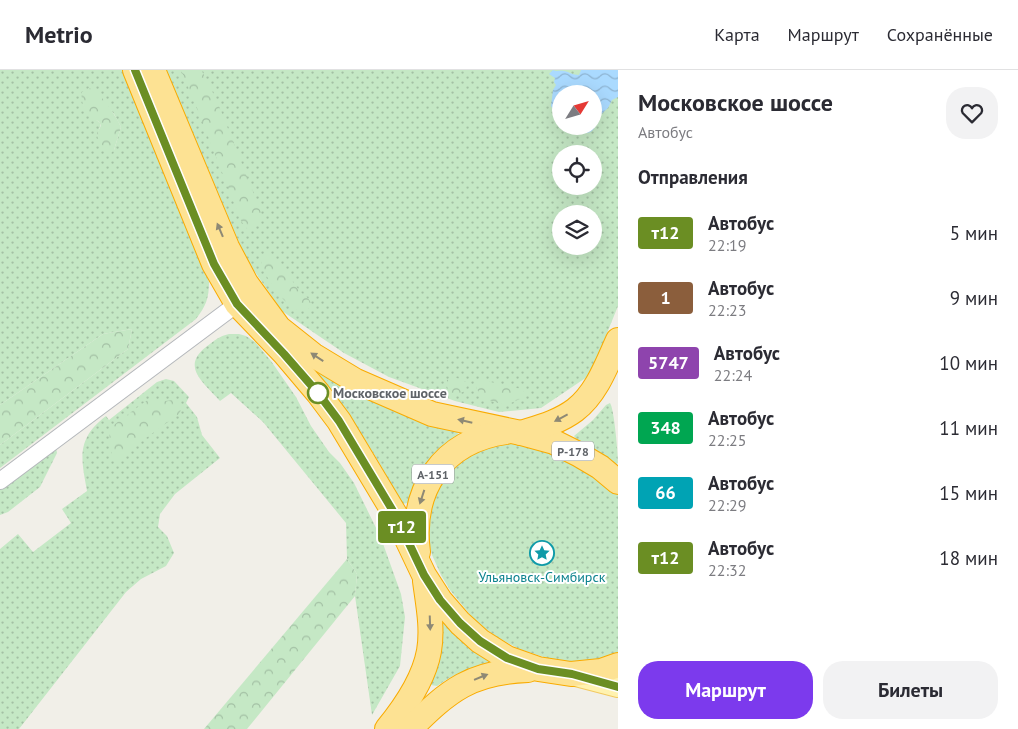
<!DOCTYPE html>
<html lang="ru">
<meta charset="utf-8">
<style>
:root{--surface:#fff;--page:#f2f2f3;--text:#2b2b33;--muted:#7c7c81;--line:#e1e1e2;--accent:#7c3aed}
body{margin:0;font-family:"PT Sans",sans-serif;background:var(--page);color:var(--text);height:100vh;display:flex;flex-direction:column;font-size:19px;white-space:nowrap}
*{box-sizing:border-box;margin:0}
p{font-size:16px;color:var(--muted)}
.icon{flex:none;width:28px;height:28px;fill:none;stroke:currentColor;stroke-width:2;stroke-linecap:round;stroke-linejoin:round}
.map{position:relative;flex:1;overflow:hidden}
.panel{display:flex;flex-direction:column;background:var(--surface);width:400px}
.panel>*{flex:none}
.badge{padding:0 10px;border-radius:4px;font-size:18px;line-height:32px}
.needle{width:32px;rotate:53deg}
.fabs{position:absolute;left:552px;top:15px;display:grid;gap:10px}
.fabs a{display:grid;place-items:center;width:50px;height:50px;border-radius:50%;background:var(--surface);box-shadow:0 5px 20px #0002;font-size:25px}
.map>.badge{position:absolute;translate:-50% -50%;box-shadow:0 0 0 2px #fff}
h2{padding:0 20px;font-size:19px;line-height:45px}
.round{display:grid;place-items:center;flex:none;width:52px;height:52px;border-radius:20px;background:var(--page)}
.overview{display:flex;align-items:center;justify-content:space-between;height:85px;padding:0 20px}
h1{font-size:24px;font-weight:800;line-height:38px}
.button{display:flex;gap:10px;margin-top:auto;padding:10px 20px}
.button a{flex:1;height:58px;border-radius:20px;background:var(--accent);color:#fff;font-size:20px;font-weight:800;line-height:58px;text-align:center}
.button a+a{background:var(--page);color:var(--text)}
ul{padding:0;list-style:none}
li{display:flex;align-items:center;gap:15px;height:65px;padding:0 20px}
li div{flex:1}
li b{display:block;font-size:19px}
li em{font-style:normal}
li .badge{min-width:55px;font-weight:700;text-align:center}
header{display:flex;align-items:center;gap:30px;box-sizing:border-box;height:70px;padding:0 25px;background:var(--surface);border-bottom:1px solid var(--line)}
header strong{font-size:24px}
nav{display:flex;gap:28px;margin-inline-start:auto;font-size:18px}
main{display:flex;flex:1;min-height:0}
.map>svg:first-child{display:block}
.grass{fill:url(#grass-dots);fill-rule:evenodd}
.forest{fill:url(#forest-crowns)}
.water{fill:url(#water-waves)}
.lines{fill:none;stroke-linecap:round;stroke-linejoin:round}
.minor-casing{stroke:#b5b8bc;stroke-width:18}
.major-casing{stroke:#f2c960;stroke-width:22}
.highway-casing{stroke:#f9ab00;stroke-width:26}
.minor{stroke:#fff;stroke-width:16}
.major{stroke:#fff2af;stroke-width:20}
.highway{stroke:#fde293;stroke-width:24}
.oneway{fill:#8e8975}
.line-casing{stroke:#fff;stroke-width:11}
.line{stroke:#6b8e23;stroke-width:8}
.stop-dot{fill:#fff;stroke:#6b8e23;stroke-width:2.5}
.labels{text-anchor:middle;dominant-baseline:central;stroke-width:4;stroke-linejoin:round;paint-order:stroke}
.shield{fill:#fff;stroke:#8f9295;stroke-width:1}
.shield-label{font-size:12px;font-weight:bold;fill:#5f6368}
.stop-label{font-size:14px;font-weight:bold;fill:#5f6368;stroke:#fff;text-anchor:start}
.culture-label{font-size:14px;fill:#0d838f;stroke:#fff}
</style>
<header>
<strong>Metrio</strong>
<nav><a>Карта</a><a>Маршрут</a><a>Сохранённые</a></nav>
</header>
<main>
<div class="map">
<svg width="618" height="659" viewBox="0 0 618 659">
<defs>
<pattern id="grass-dots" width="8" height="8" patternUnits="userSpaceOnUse" patternTransform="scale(1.25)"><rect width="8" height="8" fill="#c5e8c5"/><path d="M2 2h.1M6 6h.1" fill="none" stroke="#a3c0a4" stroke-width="1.8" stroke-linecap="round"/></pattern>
<pattern id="forest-crowns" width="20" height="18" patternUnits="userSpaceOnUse" patternTransform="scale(1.25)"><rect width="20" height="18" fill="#c5e8c5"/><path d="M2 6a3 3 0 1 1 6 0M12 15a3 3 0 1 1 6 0" fill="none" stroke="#a3c0a4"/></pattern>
<pattern id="water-waves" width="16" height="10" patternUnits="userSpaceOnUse" patternTransform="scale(1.25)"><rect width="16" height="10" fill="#aadaff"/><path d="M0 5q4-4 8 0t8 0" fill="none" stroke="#8eb4d2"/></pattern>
</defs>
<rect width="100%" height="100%" fill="#f1efe8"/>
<!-- grass -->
<g class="grass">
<path d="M0 0H122L161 90 209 212C209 228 206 236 196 249L0 398V375L128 279 132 259 103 264 0 335ZM100 28 114 44 121 57 114 80 97 65 100 57V53L88 43 83 34Z"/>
<path d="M166 0H618V236L590 305 541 338 499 342 455 331 389 307 344 283 282 241 246 189ZM561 24H594V56H561ZM561 84H594V116H561ZM561 144H594V176H561Z"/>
<path d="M229 264H239L246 266 255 272 271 291 296 327 311 356 329 382 340 393 354 413 381 468 401 524 405 547 400 596 372 645 355 526 357 504 347 489 346 453 263 352 231 323 220 331C205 314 180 297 206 277 214 271 219 266 229 264Z"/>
<path d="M304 291 457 359 458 365C431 389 420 397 408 433L402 434C373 378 346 338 304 291Z"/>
<path d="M166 309 174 311 189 327 186 333 197 347 202 365 220 388 175 424 160 444 158 457 167 466 174 483 166 496 141 509 126 522 19 659H0V479L18 464 33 482 71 453 62 439 87 421C81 388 76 369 106 346L109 350 157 312Z"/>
<path d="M610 333C614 338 618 383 618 393L616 394 576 369 574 366 593 350 606 335Z"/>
<path d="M506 373C522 374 542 376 556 383 573 391 605 412 618 425V584L608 588 576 593 550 589 519 579 497 567 476 552 450 520 441 505 432 485 426 458 436 414 470 382Z"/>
<path d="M56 378 57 383 40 417 8 442 0 445V420Z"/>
<path d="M440 547 503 592C475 596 460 600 437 616L431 615 430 613Z"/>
</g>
<!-- forest -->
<g class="forest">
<path d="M181 0H201L203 3 217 31 261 142C260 153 259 156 248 160L241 151 199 43Z"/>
<path d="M89 18C99 20 117 47 121 57L114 80 111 83C106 80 97 71 97 64 98 59 103 57 99 52 97 50 94 50 92 48 85 42 80 31 82 22Z"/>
<path d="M271 185C285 194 289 208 299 220 304 226 309 227 312 235 297 258 261 204 261 190L265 186Z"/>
<path d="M132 259 128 279 0 375V335L103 264Z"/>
<path d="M454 307 467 312 468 315 463 322 453 325C448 322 446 316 447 310Z"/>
<path d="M482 310 521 319 525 323 520 329 506 335 482 329 476 317 478 312Z"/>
<path d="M155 329C166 334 172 328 180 330L181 340 179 344 139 373 123 389 116 391C110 386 108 364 111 357L146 331Z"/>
<path d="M347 489 357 504 355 526 247 659H204Z"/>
</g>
<!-- water -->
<path class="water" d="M553 0C557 2 559 0 564 1 570 2 572 5 579 5L581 0H618V27L612 30 608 38 597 48C595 59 594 64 580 63L574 56H594V24H561V49H555L556 44 551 36 553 20 556 15 554 12 555 8 549 4Z"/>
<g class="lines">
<defs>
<path id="minor" d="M0 411 237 234"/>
<path id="major" d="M576 606 618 617"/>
<g id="highway">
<path d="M135 0 214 194 237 234 285 284 318 323 339 351 396 446 424 505 440 530 460 553 480 571 507 588 538 599 571 604 601 601 618 595"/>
<path d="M153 0 227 177 246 213 279 258 313 285 356 311 432 344 521 363 554 372 578 384 600 397 618 412"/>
<path d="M521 363C540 357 559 352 575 340 597 323 607 294 618 270"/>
<path d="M418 482C410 420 442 371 506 362"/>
<path d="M387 659C405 637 424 609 429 581 433 558 428 534 425 511"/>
<path d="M410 659C449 620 471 602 528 600"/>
</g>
</defs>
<!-- minor casing -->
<use href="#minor" class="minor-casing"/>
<!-- major casing -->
<use href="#major" class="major-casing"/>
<!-- highway casing -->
<use href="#highway" class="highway-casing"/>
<!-- minor -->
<use href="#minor" class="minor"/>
<!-- major -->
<use href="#major" class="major"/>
<!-- highway -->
<use href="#highway" class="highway"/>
</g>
<!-- one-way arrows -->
<defs><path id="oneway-solid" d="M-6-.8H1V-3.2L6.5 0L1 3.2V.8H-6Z" transform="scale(1.25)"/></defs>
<g class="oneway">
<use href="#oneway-solid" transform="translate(220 160) rotate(-113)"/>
<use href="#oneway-solid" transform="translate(317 287) rotate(-147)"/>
<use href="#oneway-solid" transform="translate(561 348) rotate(152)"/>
<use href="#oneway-solid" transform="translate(465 351) rotate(-167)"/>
<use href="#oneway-solid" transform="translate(422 427) rotate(108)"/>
<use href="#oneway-solid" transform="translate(430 553) rotate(88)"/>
<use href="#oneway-solid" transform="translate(481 607) rotate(-22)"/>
</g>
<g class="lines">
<defs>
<path id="line" d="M135 0 214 194 237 234 284 284 318 323 339 351 396 446 424 505 440 530 460 553 480 571 507 588 538 599 572 604 618 617"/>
</defs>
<!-- line casing -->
<use href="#line" class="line-casing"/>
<!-- line -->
<use href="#line" class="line"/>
</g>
<!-- icons -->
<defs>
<symbol id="sight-ring" viewBox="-11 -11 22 22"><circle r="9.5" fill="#fff" stroke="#0f9aa8" stroke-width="1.5"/><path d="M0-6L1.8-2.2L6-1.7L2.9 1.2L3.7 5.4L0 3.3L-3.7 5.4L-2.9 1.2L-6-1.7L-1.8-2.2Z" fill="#0f9aa8"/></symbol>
</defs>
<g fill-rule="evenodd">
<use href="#sight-ring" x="528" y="469" width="28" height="28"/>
</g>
<!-- markers -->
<circle class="stop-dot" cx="318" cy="323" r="10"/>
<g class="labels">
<!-- shield labels -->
<g class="shield">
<rect x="552" y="371.5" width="42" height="19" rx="4"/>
<rect x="412" y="394.5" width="42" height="19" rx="4"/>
</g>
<g class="shield-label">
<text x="573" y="381">Р-178</text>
<text x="433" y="404">А-151</text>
</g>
<!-- stop labels -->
<g class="stop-label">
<text x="333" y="323">Московское шоссе</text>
</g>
<!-- culture labels -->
<g class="culture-label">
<text x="542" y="507">Ульяновск-Симбирск</text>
</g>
</g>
</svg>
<div class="fabs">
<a><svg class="needle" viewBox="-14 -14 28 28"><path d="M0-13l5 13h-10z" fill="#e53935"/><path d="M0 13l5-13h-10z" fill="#7c7c81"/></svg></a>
<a><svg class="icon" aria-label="locate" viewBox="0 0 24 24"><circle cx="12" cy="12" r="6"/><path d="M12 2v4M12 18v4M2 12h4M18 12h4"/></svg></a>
<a><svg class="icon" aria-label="layers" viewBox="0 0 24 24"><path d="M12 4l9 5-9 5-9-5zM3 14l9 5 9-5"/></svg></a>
</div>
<b class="badge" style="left:402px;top:457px;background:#6b8e23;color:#fff">т12</b>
</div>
<section class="panel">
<div class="overview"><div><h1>Московское шоссе</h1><p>Автобус</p></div><a class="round"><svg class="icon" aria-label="heart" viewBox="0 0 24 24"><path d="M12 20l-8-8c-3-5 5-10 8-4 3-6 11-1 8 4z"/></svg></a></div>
<h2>Отправления</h2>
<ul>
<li><span class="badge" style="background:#6b8e23;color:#fff">т12</span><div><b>Автобус</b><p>22:19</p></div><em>5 мин</em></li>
<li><span class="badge" style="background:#8b5e3c;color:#fff">1</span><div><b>Автобус</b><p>22:23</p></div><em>9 мин</em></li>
<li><span class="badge" style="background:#8e44ad;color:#fff">5747</span><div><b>Автобус</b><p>22:24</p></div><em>10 мин</em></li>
<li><span class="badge" style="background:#00a651;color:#fff">348</span><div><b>Автобус</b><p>22:25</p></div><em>11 мин</em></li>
<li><span class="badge" style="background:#00a3b4;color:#fff">66</span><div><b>Автобус</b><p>22:29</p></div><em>15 мин</em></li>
<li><span class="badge" style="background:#6b8e23;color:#fff">т12</span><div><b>Автобус</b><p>22:32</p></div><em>18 мин</em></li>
</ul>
<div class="button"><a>Маршрут</a><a>Билеты</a></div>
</section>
</main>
